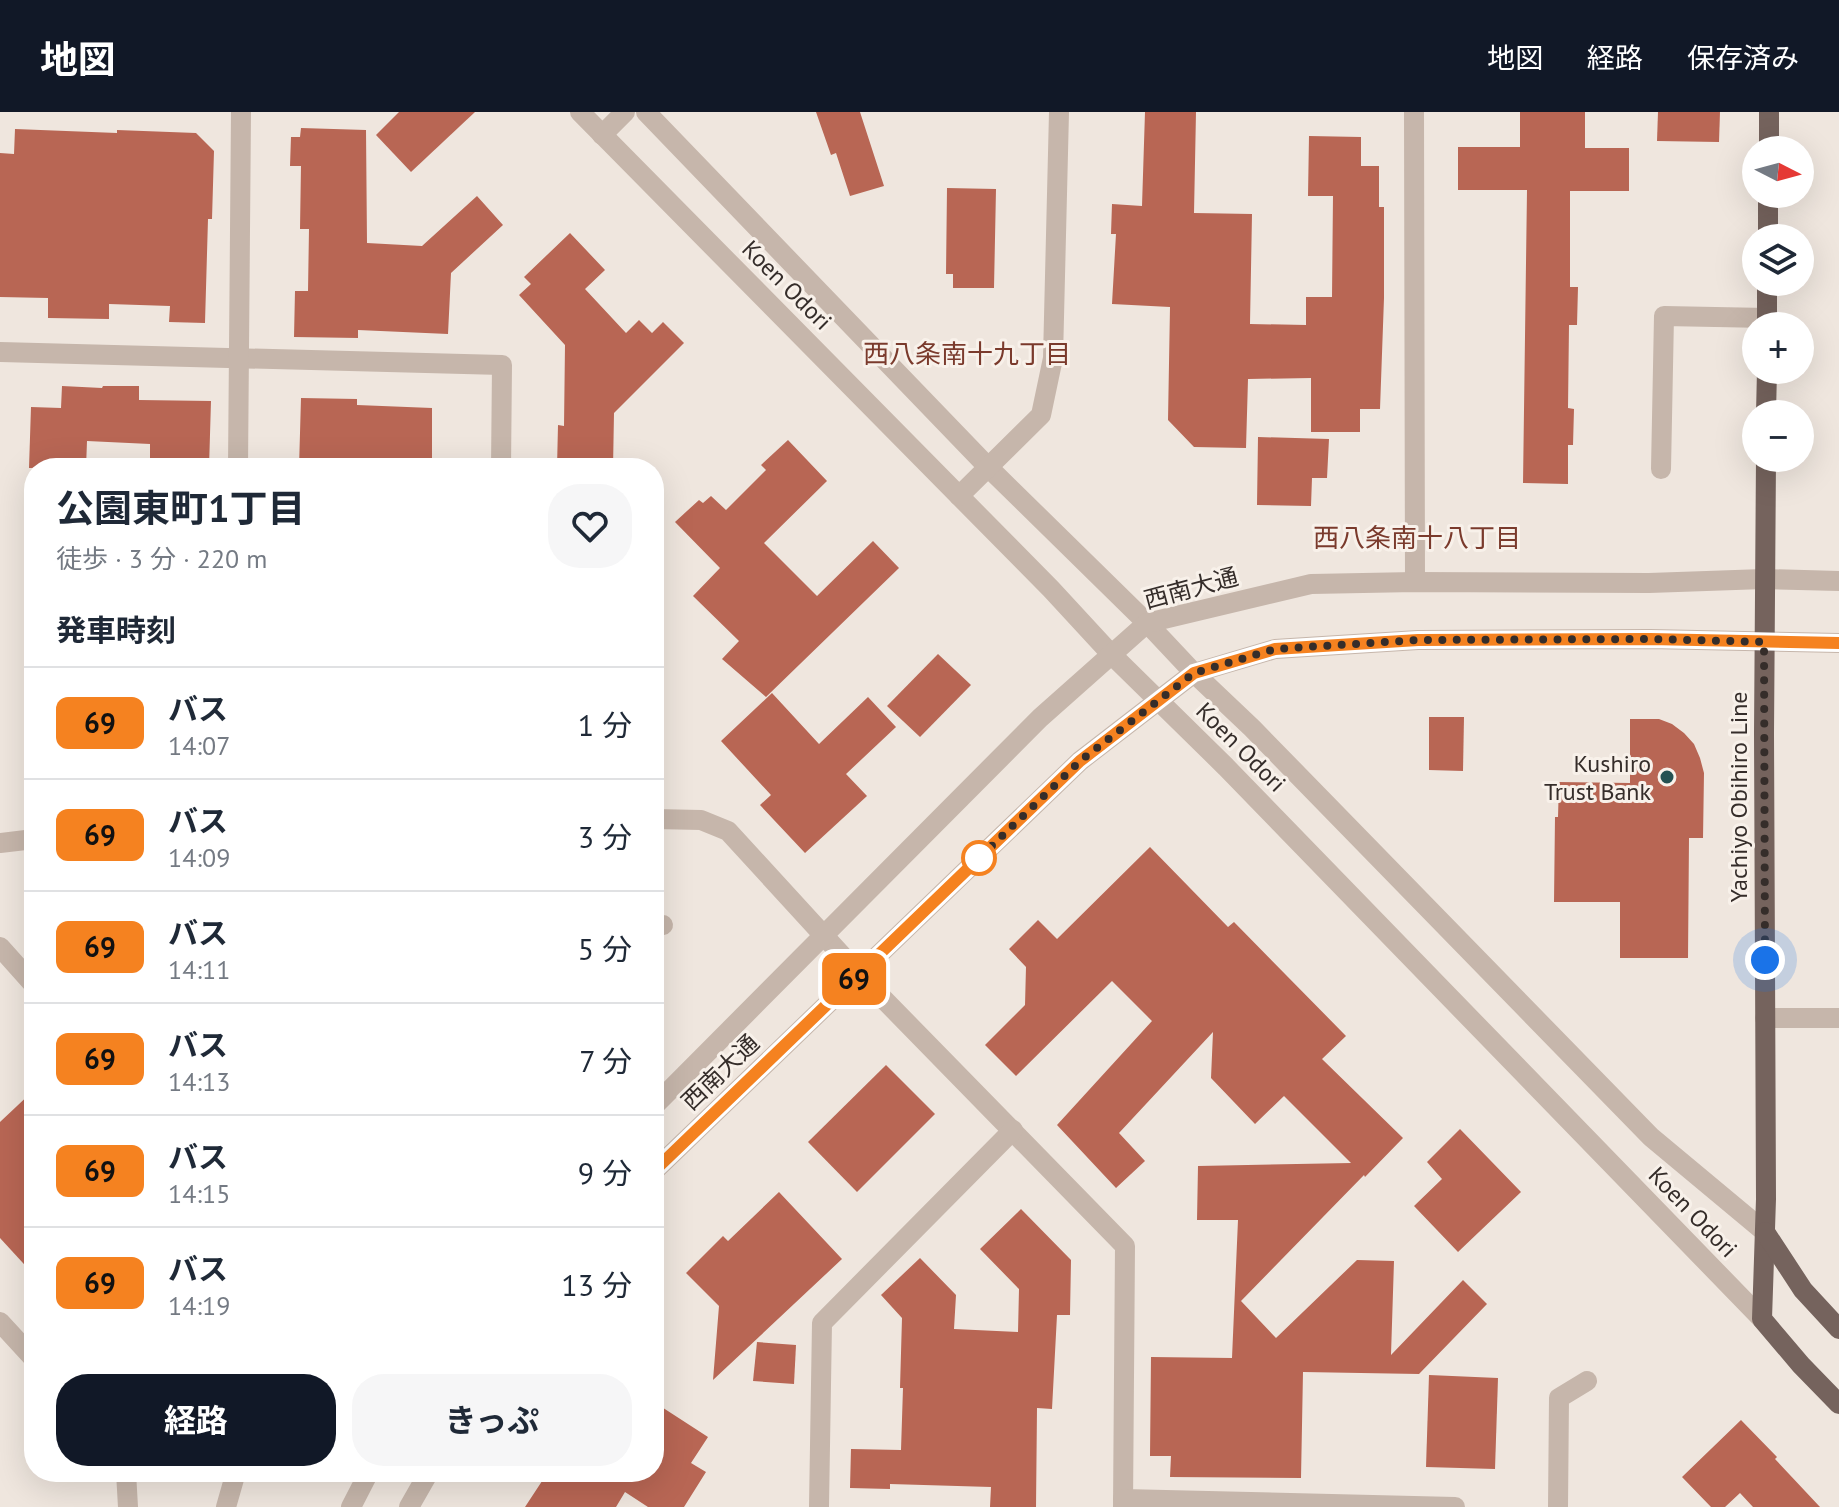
<!DOCTYPE html>
<html lang="ja">
<meta charset="utf-8">
<style>
:root{--surface:#fff;--page:#f6f6f7;--text:#1f2937;--muted:#747a83;--line:#e0e1e3;--accent:#111827}
body{margin:0;font-family:"PT Sans","Noto Sans JP",sans-serif;background:var(--page);color:var(--text);height:100vh;display:flex;flex-direction:column;font-size:30px;white-space:nowrap}
*{box-sizing:border-box;margin:0}
p{font-size:26px;color:var(--muted)}
.icon{flex:none;width:44px;height:44px;fill:none;stroke:currentColor;stroke-width:2;stroke-linecap:round;stroke-linejoin:round}
.map{position:relative;flex:1;overflow:hidden}
.sheet{position:absolute;left:24px;top:346px;width:640px;height:1024px;display:flex;flex-direction:column;background:var(--surface);border-radius:32px;box-shadow:0 8px 32px #0002}
.sheet>*{flex:none}
.badge{padding:0 16px;border-radius:12px;font-size:28px;line-height:52px}
.needle{width:52px;rotate:96deg}
.buttons{position:absolute;left:1742px;top:24px;display:grid;gap:16px}
.buttons a{display:grid;place-items:center;width:72px;height:72px;border-radius:50%;background:var(--surface);box-shadow:0 8px 32px #0002;font-size:40px}
.you{position:absolute;width:40px;height:40px;margin:-20px;border:6px solid #fff;border-radius:50%;background:#1a73e8;box-shadow:0 0 0 12px #1a73e833}
.map>.badge{position:absolute;translate:-50% -50%;box-shadow:0 0 0 4px #fff}
h2{padding:0 32px;font-size:30px;line-height:72px}
.round{display:grid;place-items:center;flex:none;width:84px;height:84px;border-radius:32px;background:var(--page)}
.overview{display:flex;align-items:center;justify-content:space-between;height:136px;padding:0 32px}
h1{font-size:38px;font-weight:700;line-height:60px}
.primary-button{display:flex;gap:16px;margin-top:auto;padding:16px 32px}
.primary-button a{flex:1;height:92px;border-radius:32px;background:var(--accent);color:#fff;font-size:32px;font-weight:700;line-height:92px;text-align:center}
.primary-button a+a{background:var(--page);color:var(--text)}
ul{padding:0;list-style:none}
li{display:flex;align-items:center;gap:24px;height:112px;padding:0 32px;border-top:2px solid var(--line)}
li div{flex:1}
li b{display:block;font-size:30px}
li em{font-style:normal}
li .badge{min-width:88px;font-weight:700;text-align:center}
header{display:flex;align-items:center;gap:48px;box-sizing:border-box;height:112px;padding:0 40px;background:var(--accent);color:#fff}
header strong{font-size:38px}
nav{display:flex;gap:44px;margin-inline-start:auto;font-size:28px}
.map>svg:first-child{display:block}
.building{fill:#b86654}
.lines{fill:none;stroke-linecap:round;stroke-linejoin:round}
.minor{stroke:#c6b6ab;stroke-width:20}
.major{stroke:#75635d;stroke-width:20}
.line-casing{stroke:#fff;stroke-width:18}
.line{stroke:#f58220;stroke-width:12}
.walk{stroke:#352d2a;stroke-width:8;stroke-dasharray:0 14.4}
.poi-dot{fill:#245152;stroke:#f8f1ea;stroke-width:3}
.stop-dot{fill:#fff;stroke:#f58220;stroke-width:4}
.labels{text-anchor:middle;dominant-baseline:central;stroke-width:6;stroke-linejoin:round;paint-order:stroke}
.street-label{font-size:24px;fill:#352d2a;stroke:#f8f1ea}
.poi-label{font-size:24px;fill:#352d2a;stroke:#f8f1ea;text-anchor:end}
.neighbourhood-label{font-size:26px;fill:#7a3a2c;stroke:#f8f1ea}
</style>
<header>
<strong>地図</strong>
<nav><a>地図</a><a>経路</a><a>保存済み</a></nav>
</header>
<div class="map">
<svg width="1839" height="1395" viewBox="0 0 1839 1395">
<rect width="100%" height="100%" fill="#efe6de"/>
<!-- building -->
<g class="building">
<path d="M399 0H475L411 60 376 23Z"/>
<path d="M816 0H860L884 74 850 84 836 41 831 43Z"/>
<path d="M1145 0H1196L1194 101 1252 102 1250 212 1306 213V185H1332L1333 84H1308L1309 24 1361 25V54H1379V95H1384V186L1380 297H1360V320H1311V266L1248 267 1246 336 1194 335 1168 308 1170 195 1112 192 1116 122H1111L1112 92 1142 94Z"/>
<path d="M1520 0H1585V36H1629V79H1570V175H1578L1577 213H1569L1568 296 1574 297 1573 333H1568V372L1523 371 1527 78H1458V35H1520Z"/>
<path d="M1658 0H1720L1719 30 1657 29Z"/>
<path d="M301 16 366 18 367 131 422 134 477 84 503 113 451 161 448 222 358 218V226L294 225 295 179H308L309 117H300L301 54H290L291 25H300Z"/>
<path d="M15 17 117 21V18L196 21 214 39 212 107H208L205 211 169 210 170 194 109 192V207L48 206V186L0 185V41L14 42Z"/>
<path d="M947 76 996 77 994 176H953V162H946Z"/>
<path d="M570 121 605 158 585 177 626 221 639 208 652 221 663 210 684 231 614 301 613 356H557L558 313 564 314 565 233 519 183 531 172 524 165Z"/>
<path d="M62 274 102 276 103 274H139V288L211 289 209 356H150V332L87 329 86 356H29L31 295 61 296Z"/>
<path d="M301 286 357 287V293L432 296V356H299Z"/>
<path d="M1258 325 1329 327 1327 366H1312L1311 394 1257 393Z"/>
<path d="M788 328 827 369 764 431 817 484 873 429 899 456 766 585 722 547 739 529 693 484 720 456 675 410 699 388 703 391 711 384 726 398 766 358 761 353Z"/>
<path d="M938 542 971 573 920 625 887 594Z"/>
<path d="M772 581 819 632 868 585 896 615 846 662 867 684 805 741 760 693 771 683 721 629Z"/>
<path d="M1429 605H1464L1463 659 1429 658Z"/>
<path d="M1630 607H1659L1672 612 1684 621 1694 632 1700 646 1704 661 1703 726H1689L1688 846H1620V790H1554L1555 705H1558L1559 670 1630 671Z"/>
<path d="M1150 735 1228 815 1234 810 1346 924 1322 947 1403 1026 1365 1065 1364 1063 1241 1189 1276 1226 1357 1148 1394 1149 1391 1243 1463 1168 1487 1192 1419 1262 1303 1260 1301 1366 1170 1365 1171 1344H1150L1151 1245 1232 1246 1238 1108H1197L1198 1054 1351 1051 1284 984 1255 1012 1211 966 1213 920 1119 1021 1145 1049 1116 1076 1057 1013 1152 909 1112 869 1016 964 985 933 1025 893 1026 855 1009 837 1038 808 1057 827Z"/>
<path d="M886 953 935 1002 857 1080 808 1030Z"/>
<path d="M34 978V1163L0 1126V1010Z"/>
<path d="M1460 1017 1521 1080 1458 1140 1414 1094 1442 1067 1427 1050Z"/>
<path d="M779 1080 842 1147 713 1268 719 1194 686 1161 723 1124 728 1129Z"/>
<path d="M1021 1097 1071 1148 1070 1203H1057L1052 1297 1037 1296 1036 1395H990L991 1375 890 1372V1377L850 1376 851 1337 901 1338 903 1276H900L902 1206 881 1183 920 1146 956 1183 954 1217 1018 1220 1019 1177 980 1137Z"/>
<path d="M757 1230 796 1233 794 1272 753 1269Z"/>
<path d="M1429 1263 1498 1266 1495 1357 1426 1355Z"/>
<path d="M654 1290 708 1325 691 1351 706 1360 684 1395H648L625 1380 616 1395H525L548 1360H654Z"/>
<path d="M1741 1308 1777 1345 1775 1347 1820 1395H1753L1740 1381 1725 1395H1711L1682 1365Z"/>
</g>
<g class="lines">
<!-- minor -->
<g class="minor">
<path d="M580 0 1051 477 1111 542 1226 655 1762 1207"/>
<path d="M646 0 988 355 1147 511 1194 561 1252 616 1651 1025 1765 1120"/>
<path d="M1414 0 1415 470"/>
<path d="M602 23 625 0"/>
<path d="M0 240 502 253 501 356"/>
<path d="M238 356 241 0"/>
<path d="M1661 357 1664 204 1767 206"/>
<path d="M959 384 1041 303 1053 246 1059 0"/>
<path d="M654 707 701 708 728 719 859 862 1125 1134 1123 1395"/>
<path d="M0 731 34 727"/>
<path d="M654 814 663 813"/>
<path d="M0 835 34 873"/>
<path d="M1765 906H1839"/>
<path d="M654 994 1040 606 1147 511 1311 472 1415 470 1649 471 1764 467 1839 469"/>
<path d="M654 1059 1080 649 1194 561 1275 537 1418 528 1650 527 1839 531"/>
<path d="M0 1210 34 1247"/>
<path d="M126 1360 128 1395"/>
<path d="M1123 1387 1455 1395"/>
<path d="M226 1395 236 1360"/>
<path d="M351 1395 369 1360"/>
<path d="M409 1395 429 1360"/>
<path d="M819 1395 822 1211 1013 1018"/>
<path d="M1558 1395 1559 1286 1587 1269"/>
</g>
<!-- major -->
<g class="major">
<path d="M1769 38V0"/>
<path d="M1768 126V82"/>
<path d="M1767 214V170"/>
<path d="M1766 302 1767 258"/>
<path d="M1766 346 1764 621 1766 1087 1762 1207 1801 1253 1839 1292"/>
<path d="M1765 1120 1803 1178 1839 1217"/>
</g>
</g>
<g class="lines">
<defs>
<path id="line" d="M654 1059 1080 649 1194 561 1275 537 1418 528 1650 527 1839 531"/>
</defs>
<!-- line casing -->
<use href="#line" class="line-casing"/>
<!-- line -->
<use href="#line" class="line"/>
<!-- walk -->
<path class="walk" d="M979 746 970 755 1080 649 1194 561 1275 537 1418 528 1650 527 1764 530 1765 848"/>
</g>
<!-- markers -->
<circle class="poi-dot" cx="1667" cy="665" r="8"/>
<circle class="stop-dot" cx="979" cy="746" r="16"/>
<g class="labels">
<!-- street labels -->
<g class="street-label">
<text transform="translate(787 173) rotate(45)">Koen Odori</text>
<text transform="translate(1191 476) rotate(-15)">西南大通</text>
<text transform="translate(1241 635) rotate(45)">Koen Odori</text>
<text transform="translate(1738 685) rotate(-90)">Yachiyo Obihiro Line</text>
<text transform="translate(720 960) rotate(-44)">西南大通</text>
<text transform="translate(1693 1100) rotate(46)">Koen Odori</text>
</g>
<!-- poi labels -->
<g class="poi-label">
<text x="1651" y="651">Kushiro<tspan x="1651" dy="28">Trust Bank</tspan></text>
</g>
<!-- neighbourhood labels -->
<g class="neighbourhood-label">
<text x="967" y="241">西八条南十九丁目</text>
<text x="1417" y="425">西八条南十八丁目</text>
</g>
</g>
</svg>
<div class="buttons">
<a><svg class="needle" viewBox="-14 -14 28 28"><path d="M0-13l5 13h-10z" fill="#e53935"/><path d="M0 13l5-13h-10z" fill="#747a83"/></svg></a>
<a><svg class="icon" aria-label="layers" viewBox="0 0 24 24"><path d="M12 4l9 5-9 5-9-5zM3 14l9 5 9-5"/></svg></a>
<a>+</a>
<a>−</a>
</div>
<div class="you" style="left:1765px;top:848px"></div>
<b class="badge" style="left:854px;top:867px;background:#f58220;color:#111">69</b>
<section class="sheet">
<div class="overview"><div><h1>公園東町1丁目</h1><p>徒歩 · 3 分 · 220 m</p></div><a class="round"><svg class="icon" aria-label="heart" viewBox="0 0 24 24"><path d="M12 20l-8-8c-3-5 5-10 8-4 3-6 11-1 8 4z"/></svg></a></div>
<h2>発車時刻</h2>
<ul>
<li><span class="badge" style="background:#f58220;color:#111">69</span><div><b>バス</b><p>14:07</p></div><em>1 分</em></li>
<li><span class="badge" style="background:#f58220;color:#111">69</span><div><b>バス</b><p>14:09</p></div><em>3 分</em></li>
<li><span class="badge" style="background:#f58220;color:#111">69</span><div><b>バス</b><p>14:11</p></div><em>5 分</em></li>
<li><span class="badge" style="background:#f58220;color:#111">69</span><div><b>バス</b><p>14:13</p></div><em>7 分</em></li>
<li><span class="badge" style="background:#f58220;color:#111">69</span><div><b>バス</b><p>14:15</p></div><em>9 分</em></li>
<li><span class="badge" style="background:#f58220;color:#111">69</span><div><b>バス</b><p>14:19</p></div><em>13 分</em></li>
</ul>
<div class="primary-button"><a>経路</a><a>きっぷ</a></div>
</section>
</div>
